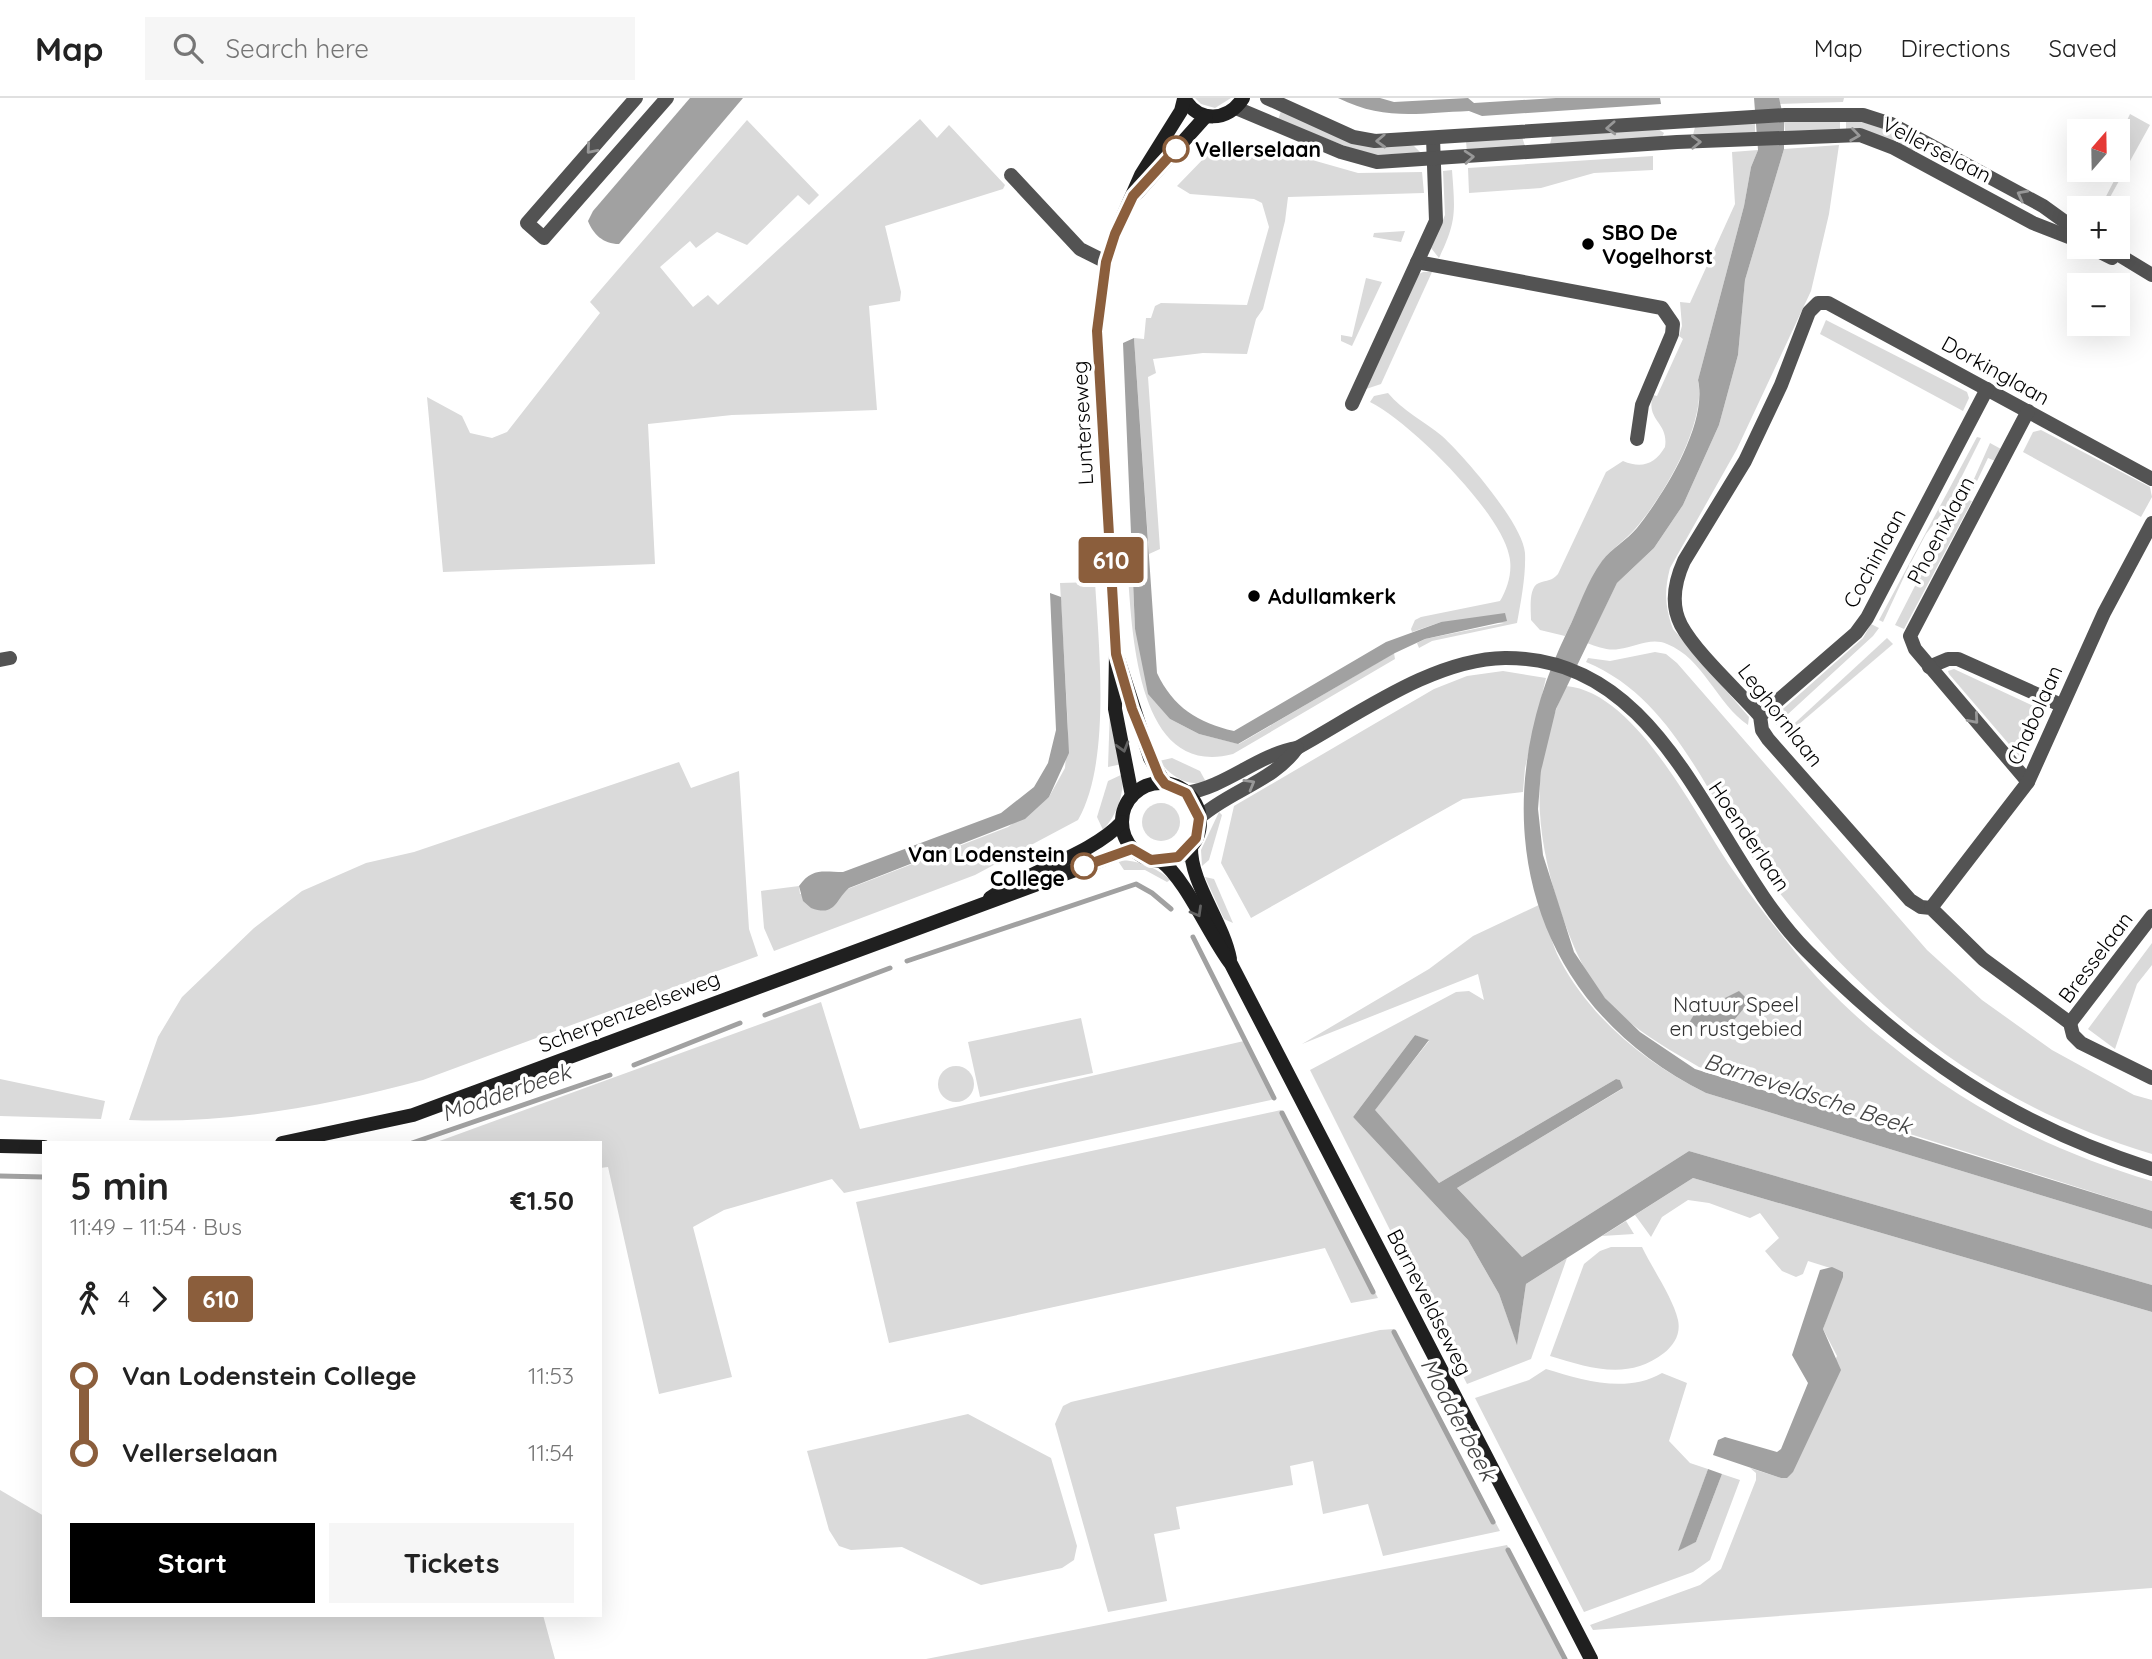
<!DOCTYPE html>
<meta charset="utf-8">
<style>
:root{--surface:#fff;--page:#f6f6f6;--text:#222;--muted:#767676;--line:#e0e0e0;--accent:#000}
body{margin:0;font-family:Quicksand,sans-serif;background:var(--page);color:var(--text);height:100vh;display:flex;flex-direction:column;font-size:26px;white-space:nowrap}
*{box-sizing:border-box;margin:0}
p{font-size:23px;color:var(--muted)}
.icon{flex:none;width:38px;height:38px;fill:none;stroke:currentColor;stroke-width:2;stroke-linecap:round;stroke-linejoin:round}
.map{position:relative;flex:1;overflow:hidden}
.side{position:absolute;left:42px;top:1043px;width:560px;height:476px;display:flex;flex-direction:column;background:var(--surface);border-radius:0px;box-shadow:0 7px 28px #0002}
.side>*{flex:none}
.badge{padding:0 14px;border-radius:5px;font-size:24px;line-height:46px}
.needle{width:46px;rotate:20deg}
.buttons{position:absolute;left:2067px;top:21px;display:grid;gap:14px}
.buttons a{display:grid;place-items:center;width:63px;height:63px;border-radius:0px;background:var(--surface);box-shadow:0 7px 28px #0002;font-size:35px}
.map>.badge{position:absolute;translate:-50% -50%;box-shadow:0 0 0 4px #fff}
.legs{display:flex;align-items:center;gap:10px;height:77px;padding:0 28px;font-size:23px}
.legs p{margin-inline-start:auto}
.head{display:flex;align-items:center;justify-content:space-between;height:119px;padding:0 28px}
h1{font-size:38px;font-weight:700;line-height:52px}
.action{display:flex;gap:14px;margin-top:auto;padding:14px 28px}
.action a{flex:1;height:80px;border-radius:0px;background:var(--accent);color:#fff;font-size:28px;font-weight:700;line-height:80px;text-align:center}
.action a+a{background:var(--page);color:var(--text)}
ul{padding:0 28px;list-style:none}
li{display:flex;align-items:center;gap:24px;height:77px;font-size:26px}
li i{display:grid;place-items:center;width:10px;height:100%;margin:0 9px;background:currentColor}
li i::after{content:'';width:18px;height:18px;margin:-9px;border:5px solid;border-radius:50%;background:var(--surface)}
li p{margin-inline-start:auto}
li:first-child i{background:linear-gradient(#0000 50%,currentColor 0)}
li:last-child i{background:linear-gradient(currentColor 50%,#0000 0)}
header{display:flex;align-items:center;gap:42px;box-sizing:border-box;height:98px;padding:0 35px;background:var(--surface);border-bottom:2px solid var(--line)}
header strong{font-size:33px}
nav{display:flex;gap:38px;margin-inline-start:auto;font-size:24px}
.search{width:490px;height:63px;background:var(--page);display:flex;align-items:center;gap:18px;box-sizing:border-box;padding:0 24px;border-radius:0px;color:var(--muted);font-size:26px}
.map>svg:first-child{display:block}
.green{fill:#dadada}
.water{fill:#a1a1a1}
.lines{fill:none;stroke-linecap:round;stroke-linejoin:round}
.stream{stroke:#a1a1a1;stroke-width:5}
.minor{stroke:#535353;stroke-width:14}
.tertiary{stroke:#535353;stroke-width:14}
.secondary{stroke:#202020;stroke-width:14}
.oneway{stroke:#989898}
.oneway2{stroke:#636363}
.line-1-casing{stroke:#fff;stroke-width:16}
.line-1{stroke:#8b5e3c;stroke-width:10}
.stop-1-dot{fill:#fff;stroke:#8b5e3c;stroke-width:3.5}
.poi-dot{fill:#000;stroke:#fff;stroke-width:2.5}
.labels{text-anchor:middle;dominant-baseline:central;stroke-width:7;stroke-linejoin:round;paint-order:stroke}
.stop-label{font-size:21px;font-weight:bold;fill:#000;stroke:#fff;text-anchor:start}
.street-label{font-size:21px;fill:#000;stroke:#fff}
.poi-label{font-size:21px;font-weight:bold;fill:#000;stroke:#fff;text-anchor:start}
.park-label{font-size:21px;fill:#313131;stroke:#fff}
.water-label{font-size:23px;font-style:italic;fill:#424242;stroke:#fff}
</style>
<header>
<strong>Map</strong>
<div class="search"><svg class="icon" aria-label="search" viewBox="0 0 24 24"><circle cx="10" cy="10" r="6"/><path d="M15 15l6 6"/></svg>Search here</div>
<nav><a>Map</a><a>Directions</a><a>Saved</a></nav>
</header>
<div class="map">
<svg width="2152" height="1561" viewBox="0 0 2152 1561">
<rect width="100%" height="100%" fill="#fff"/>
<!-- green -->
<g class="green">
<path d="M1195 0H1231L1215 10 1201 6Z"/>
<path d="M1779 0H1844L1843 4 1779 6Z"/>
<path d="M1281 13 1414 48 1421 55 1369 57 1278 22Z"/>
<path d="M2130 16 2150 27 2104 110H2100L2130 52 2118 41Z"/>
<path d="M1840 20V32L1785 33 1784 22Z"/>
<path d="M1846 20 1862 21 1921 47 1916 57 1846 31Z"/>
<path d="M920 21 937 40 949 27 1005 87 1003 91 885 128 901 194 900 203 869 208 877 312 732 317 648 326 655 466 443 474 427 299 462 318 470 335 492 340 507 334 600 215 590 204 747 22 819 97 809 107 798 97 747 147 717 134 696 150 690 143 660 169 693 209 708 197 718 207Z"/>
<path d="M1755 24V35L1693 37 1695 29Z"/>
<path d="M1658 31 1664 35 1661 41 1550 46 1552 38Z"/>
<path d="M1522 39 1525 48 1467 55 1466 43Z"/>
<path d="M1249 44 1358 75 1422 74 1424 95 1288 99 1285 123 1263 211 1256 221 1247 256 1203 255 1153 261 1156 275 1148 279 1160 451 1149 456 1134 240 1144 241 1146 220H1151L1155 208 1161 205 1247 207 1269 129 1262 105 1254 101 1190 96 1177 88 1209 55 1241 49Z"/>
<path d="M1839 47 1829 116 1811 193 1737 351 1670 470C1664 493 1665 509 1673 531L1749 619 1748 627C1717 606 1703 560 1667 546 1651 539 1635 549 1619 551 1608 553 1598 549 1587 545L1617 485 1654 450 1683 407 1719 327 1738 257 1745 182 1784 51Z"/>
<path d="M1758 52 1751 69 1744 108 1698 282C1707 325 1663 399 1635 431 1625 443 1609 452 1601 465 1587 488 1577 514 1565 538L1540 532 1531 522C1531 513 1528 489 1539 485 1547 482 1552 483 1558 476L1606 374 1623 363C1642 371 1655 366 1665 349 1669 324 1645 323 1653 297L1657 298 1683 241 1679 238 1682 228 1680 204 1690 205 1735 106 1732 54Z"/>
<path d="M1653 58V72L1594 75 1541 90 1469 95 1468 70Z"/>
<path d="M1452 72C1455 113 1457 123 1439 160L1431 150 1445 117 1443 73Z"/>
<path d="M1405 133 1401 144 1373 139 1374 135Z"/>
<path d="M1423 174H1432L1381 286 1366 291 1419 176Z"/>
<path d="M1366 180 1382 184 1352 248 1341 243V237L1352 239Z"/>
<path d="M1826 222 1967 294 1969 300 1963 313 1820 236Z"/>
<path d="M1388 295C1402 312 1425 324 1442 338 1464 358 1523 426 1525 455 1526 477 1521 503 1517 525L1432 543 1419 550 1417 545 1425 541 1504 525 1441 524 1412 534 1411 531 1415 522 1421 519 1500 503C1508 490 1513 472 1509 457 1500 413 1409 323 1370 304L1374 298Z"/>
<path d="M2041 332 2150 389 2152 399 2141 419 2023 354 2033 334Z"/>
<path d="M1977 339 1981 340 1946 410 1926 436 1909 468 1883 524 1879 522Z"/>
<path d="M1990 345 2001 351 1995 363 1988 360 1968 402 1972 403 1904 531 1895 527 1942 435 1961 410Z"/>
<path d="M1127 463H1132L1135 531 1170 621 1199 636 1239 646 1394 555 1395 561 1233 656C1134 682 1132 528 1127 463Z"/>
<path d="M1095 484C1099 550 1111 665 1078 722L975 777 774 853 764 830 761 793 799 788 800 796 845 792 1008 729 1049 699 1065 670 1068 631 1060 485Z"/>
<path d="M1871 526 1879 530 1873 538 1776 627V617L1863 540Z"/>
<path d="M1887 540 1893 546 1785 638 1783 636Z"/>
<path d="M1655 554 1666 556 1677 565 1927 852 1982 902 2052 952 2134 997 2152 1002V1056C1979 1004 1861 906 1755 763 1702 692 1673 600 1586 564L1588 560 1610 563Z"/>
<path d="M1954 571 2044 613 2027 658 2020 659 1949 576 1948 573Z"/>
<path d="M1503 573 1546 580 1525 670 1523 694 1463 701 1251 820 1221 765 1234 708 1434 591 1467 578Z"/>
<path d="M1566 588C1638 594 1697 722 1735 775 1754 803 1775 829 1796 855 1822 887 1855 919 1887 944 1969 1011 2051 1053 2152 1083V1113L1699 969C1665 949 1631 931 1605 900 1581 872 1570 840 1558 806 1534 727 1530 665 1566 588Z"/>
<path d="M1110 610 1122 666 1108 669Z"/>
<path d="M1172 660 1200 673 1206 684C1186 689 1171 678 1159 663Z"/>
<path d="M679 664 691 690 739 673 749 831 758 858 423 982C326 1008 230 1026 129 1022L158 939 182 899 254 830 302 793 366 765 414 754Z"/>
<path d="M1123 676C1124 696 1117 717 1103 732L1097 719 1108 683Z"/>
<circle cx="1161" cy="724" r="19"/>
<path d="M1219 714 1222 717 1209 762 1202 768 1201 752Z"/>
<path d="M1118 763C1134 760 1160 771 1170 782L1167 784 1145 772H1124Z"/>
<path d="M1205 779 1214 781 1233 825 1224 821Z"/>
<path d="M1541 806C1547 824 1551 845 1560 862 1592 922 1647 966 1706 995L2152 1131V1187L1689 1053 1522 1159 1457 1090 1622 991 1620 982 1616 981 1439 1085 1374 1012 1429 943 1415 937 1353 1019 1468 1142 1499 1196 1517 1246 1526 1186 1567 1160 1531 1261 1467 1286 1310 972 1456 894 1469 893 1484 902 1478 876 1302 946 1429 871 1473 838Z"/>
<path d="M2152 845V867L2137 886 2115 951 2088 931Z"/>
<path d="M821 904 860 1031 1244 943 1275 1001 844 1095 832 1081 724 1112 693 1129 732 1279 659 1296 608 1069 600 1070V1045H434Z"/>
<path d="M1081 920 1093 975 980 999 968 944Z"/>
<circle cx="956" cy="986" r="18"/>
<path d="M0 981 105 1003 101 1021 0 1018Z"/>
<path d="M1281 1012 1378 1200 1351 1205 1325 1150 889 1245 856 1104Z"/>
<path d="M1693 1080 2152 1214V1490L1593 1532 1590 1527 1700 1487 1721 1471 1756 1382V1375L1750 1370 1781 1380 1837 1258 1823 1231 1843 1174 1808 1163 1803 1176 1796 1179 1782 1173 1765 1153 1779 1140 1760 1115 1750 1120 1709 1105 1688 1102 1662 1119 1651 1139 1635 1117Z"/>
<path d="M1626 1123 1634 1136 1602 1138Z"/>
<path d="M1611 1149H1642C1652 1170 1673 1200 1678 1222 1681 1236 1674 1247 1664 1255 1628 1283 1590 1270 1550 1258L1584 1166 1600 1153Z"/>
<path d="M1394 1231 1500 1433 1383 1458 1368 1406 1323 1416 1313 1363 1290 1368 1293 1387 1176 1409 1180 1431 1154 1436 1167 1503 1108 1514 1055 1326 1063 1308 1071 1304 1380 1232Z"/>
<path d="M1546 1271C1582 1282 1626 1296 1662 1275L1687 1285 1669 1343 1690 1365 1708 1371 1679 1452 1696 1444 1722 1376 1740 1382 1710 1462 1693 1474 1584 1514 1475 1300 1529 1282Z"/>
<path d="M968 1316 1051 1360 1077 1448 1074 1462 1062 1470 981 1487 902 1449 851 1452 839 1448 829 1432 807 1353Z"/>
<path d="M0 1392 44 1418V1517H543L555 1561H0Z"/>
<path d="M1507 1447 1566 1561H926Z"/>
</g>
<!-- water -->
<g class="water">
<path d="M690 0H743L619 146C603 146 593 136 588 123L593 113Z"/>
<path d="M1338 0H1380L1394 4 1468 0 1474 5 1556 0H1660L1661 6 1482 18 1469 13C1419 15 1384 23 1338 0Z"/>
<path d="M1754 0H1779L1784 22V51L1745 182 1738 257 1719 327 1683 407 1654 450 1617 485 1556 611 1541 673 1538 711 1543 757 1574 854 1605 900 1640 934 1695 971 2152 1113V1131L1706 995C1523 904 1480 712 1567 534 1578 512 1587 483 1602 463 1612 450 1627 442 1637 430 1664 396 1708 326 1698 282L1744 108 1751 69 1758 52Z"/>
<path d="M1134 240 1157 575C1173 609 1198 625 1234 633L1386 544 1441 524 1505 515 1507 523 1425 541 1395 555 1238 646 1199 636 1170 621 1148 596 1135 531 1123 245Z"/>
<path d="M1050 495 1061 499 1069 655 1049 699 1025 721 849 790C835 802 836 819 811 810L803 803 799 788C812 769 824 774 843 774L1001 715 1034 689 1048 665 1056 632Z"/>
<path d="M1739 893 1749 903C1731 928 1719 942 1689 925L1695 915Z"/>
<path d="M1415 937 1429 942 1375 1012 1439 1085 1616 981 1620 982 1623 990 1457 1090 1522 1159 1689 1053 2152 1187V1214L1693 1080 1526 1186 1517 1247 1499 1196 1468 1142 1353 1019Z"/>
<path d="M1832 1169 1843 1174V1179L1823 1231 1841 1272 1793 1374 1787 1380H1781L1713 1357 1718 1342 1725 1339 1777 1354 1781 1351 1808 1285 1792 1257 1820 1172Z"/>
<path d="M1708 1371 1722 1376 1696 1444 1678 1453Z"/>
</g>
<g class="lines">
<!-- stream -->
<g class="stream">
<path d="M1193 839 1274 1000"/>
<path d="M907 863 1136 786 1152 795 1171 811"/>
<path d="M765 917 890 870"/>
<path d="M634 967 740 925"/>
<path d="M1282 1015 1373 1194"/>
<path d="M412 1045 610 977"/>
<path d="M0 1078 44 1079"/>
<path d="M1394 1234 1493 1424"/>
<path d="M1508 1452 1565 1561"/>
</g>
<!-- minor -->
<g class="minor">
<path d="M636 0 527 125 544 140 667 0"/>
<path d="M1011 77 1080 151 1106 164"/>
<path d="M1417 164 1662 210 1673 226 1672 236 1642 307 1637 341"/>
<path d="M1352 306 1436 123 1433 40"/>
<path d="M2152 381 1828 205H1818L1809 214 1781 287 1745 363 1684 463C1675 483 1670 506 1681 527 1696 555 1737 592 1760 618L1762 632 1768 641 1910 802 1921 809 1931 810 1983 861 2070 925 2073 937 2081 945 2152 980"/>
<path d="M0 562 10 560"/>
<path d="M1929 569 1948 561H1958L2061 607"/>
<path d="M1760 618 1856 535 1867 520 1987 291"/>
<path d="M2028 684 1915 551 1910 538 2028 313"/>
<path d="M1931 810 2028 684 2104 515 2152 425"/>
<path d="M2070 925 2152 818"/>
</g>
<!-- tertiary -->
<g class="tertiary">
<path d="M1267 0 1353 39 1375 43 1785 17H1863L1891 26 2043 108 2079 134"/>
<path d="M1236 10 1341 54 1377 64 1677 44 1860 37 1894 50 2033 125 2079 143"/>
<path d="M2090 149 2112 160"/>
<path d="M2106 149 2152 177"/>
<path d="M1186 695C1226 689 1257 657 1297 650 1359 616 1433 561 1505 560 1670 559 1710 756 1807 853 1912 958 2010 1026 2152 1071"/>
<path d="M1199 720C1229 693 1274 683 1297 650"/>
</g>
<!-- secondary -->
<g class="secondary">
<path d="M1184 0C1198 25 1228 24 1243 0"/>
<path d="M1137 95 1206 18"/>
<path d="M1118 561 1150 660 1165 686"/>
<circle cx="1161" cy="724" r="39"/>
<path d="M1132 698 1115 611 1116 556 1097 232 1106 164 1115 136 1141 77 1181 13 1184 1"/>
<path d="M1191 749C1190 784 1223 824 1230 861"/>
<path d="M1161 763C1186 781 1210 839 1231 866L1591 1561"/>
<path d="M990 800C1027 774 1093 756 1122 724"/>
<path d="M282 1045 413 1017 1132 751"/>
<path d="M0 1048 44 1049"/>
</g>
</g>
<!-- one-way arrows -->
<defs><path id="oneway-chevron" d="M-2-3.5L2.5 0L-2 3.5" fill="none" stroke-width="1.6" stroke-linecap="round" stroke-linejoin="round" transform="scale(1.75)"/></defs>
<g class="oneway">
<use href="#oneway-chevron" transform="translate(1611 30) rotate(177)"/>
<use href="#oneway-chevron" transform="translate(1855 37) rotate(8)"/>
<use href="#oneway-chevron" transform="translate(1381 43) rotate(178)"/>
<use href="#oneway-chevron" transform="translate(1696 44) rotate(-2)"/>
<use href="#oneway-chevron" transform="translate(591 51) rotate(131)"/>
<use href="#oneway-chevron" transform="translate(1469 59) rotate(-4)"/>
<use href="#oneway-chevron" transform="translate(2022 97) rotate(-152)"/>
<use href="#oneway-chevron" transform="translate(1974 621) rotate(49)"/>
<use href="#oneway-chevron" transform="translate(1250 686) rotate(-30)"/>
</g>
<g class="oneway2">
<use href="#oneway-chevron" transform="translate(1123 649) rotate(74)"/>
<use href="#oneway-chevron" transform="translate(1197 814) rotate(60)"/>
</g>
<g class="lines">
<defs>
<path id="line-1" d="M1084 768 1132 751 1151 762 1178 759 1196 740 1199 720 1186 695 1165 686 1159 678 1132 611 1116 556 1097 233 1106 164 1115 136 1133 98 1176 51"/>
</defs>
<!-- line-1 casing -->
<use href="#line-1" class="line-1-casing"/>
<!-- line-1 -->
<use href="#line-1" class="line-1"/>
</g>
<!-- markers -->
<g class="stop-1-dot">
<circle cx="1176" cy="51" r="12"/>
<circle cx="1084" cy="768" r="12"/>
</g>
<g class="poi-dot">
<circle cx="1588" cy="146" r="7"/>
<circle cx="1254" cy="498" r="7"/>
</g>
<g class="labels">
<!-- stop labels -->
<g class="stop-label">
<text x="1195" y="51">Vellerselaan</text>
<text x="1065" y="756" text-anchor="end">Van Lodenstein<tspan x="1065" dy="24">College</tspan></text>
</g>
<!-- street labels -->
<g class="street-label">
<text transform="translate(1937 51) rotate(27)">Vellerselaan</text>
<text transform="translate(1996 272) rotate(29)">Dorkinglaan</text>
<text transform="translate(1082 325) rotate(-93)">Lunterseweg</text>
<text transform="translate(1940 432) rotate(-62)">Phoenixlaan</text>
<text transform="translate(1874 460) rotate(-62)">Cochinlaan</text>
<text transform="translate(1781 617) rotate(52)">Leghornlaan</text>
<text transform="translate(2034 617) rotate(-66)">Chabolaan</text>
<text transform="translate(1750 738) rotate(56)">Hoenderlaan</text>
<text transform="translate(2095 859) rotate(-53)">Bresselaan</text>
<text transform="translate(629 913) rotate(-21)">Scherpenzeelseweg</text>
<text transform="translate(1430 1204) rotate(63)">Barneveldseweg</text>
</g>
<!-- poi labels -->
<g class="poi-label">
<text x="1602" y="134">SBO De<tspan x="1602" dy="24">Vogelhorst</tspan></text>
<text x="1268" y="498">Adullamkerk</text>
</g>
<!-- park labels -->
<g class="park-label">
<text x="1736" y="906">Natuur Speel<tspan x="1736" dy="24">en rustgebied</tspan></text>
</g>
<!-- water labels -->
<g class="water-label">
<text transform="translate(506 994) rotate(-19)">Modderbeek</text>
<text transform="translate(1808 995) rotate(18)">Barneveldsche Beek</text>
<text transform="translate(1459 1321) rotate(62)">Modderbeek</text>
</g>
</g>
</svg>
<div class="buttons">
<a><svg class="needle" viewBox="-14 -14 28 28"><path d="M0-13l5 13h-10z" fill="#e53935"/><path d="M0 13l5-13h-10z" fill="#767676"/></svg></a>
<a>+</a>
<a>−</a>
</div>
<b class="badge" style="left:1111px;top:462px;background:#8b5e3c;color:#fff">610</b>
<section class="side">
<div class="head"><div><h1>5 min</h1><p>11:49 – 11:54 · Bus</p></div><b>€1.50</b></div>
<div class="legs"><svg class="icon" aria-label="walk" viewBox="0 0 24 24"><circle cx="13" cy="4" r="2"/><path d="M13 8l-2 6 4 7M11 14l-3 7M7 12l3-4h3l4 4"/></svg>4<svg class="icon" aria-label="forward" viewBox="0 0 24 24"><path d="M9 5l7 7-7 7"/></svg><b class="badge" style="background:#8b5e3c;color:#fff">610</b></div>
<ul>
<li><i style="color:#8b5e3c"></i><b>Van Lodenstein College</b><p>11:53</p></li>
<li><i style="color:#8b5e3c"></i><b>Vellerselaan</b><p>11:54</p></li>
</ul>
<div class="action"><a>Start</a><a>Tickets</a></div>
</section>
</div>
